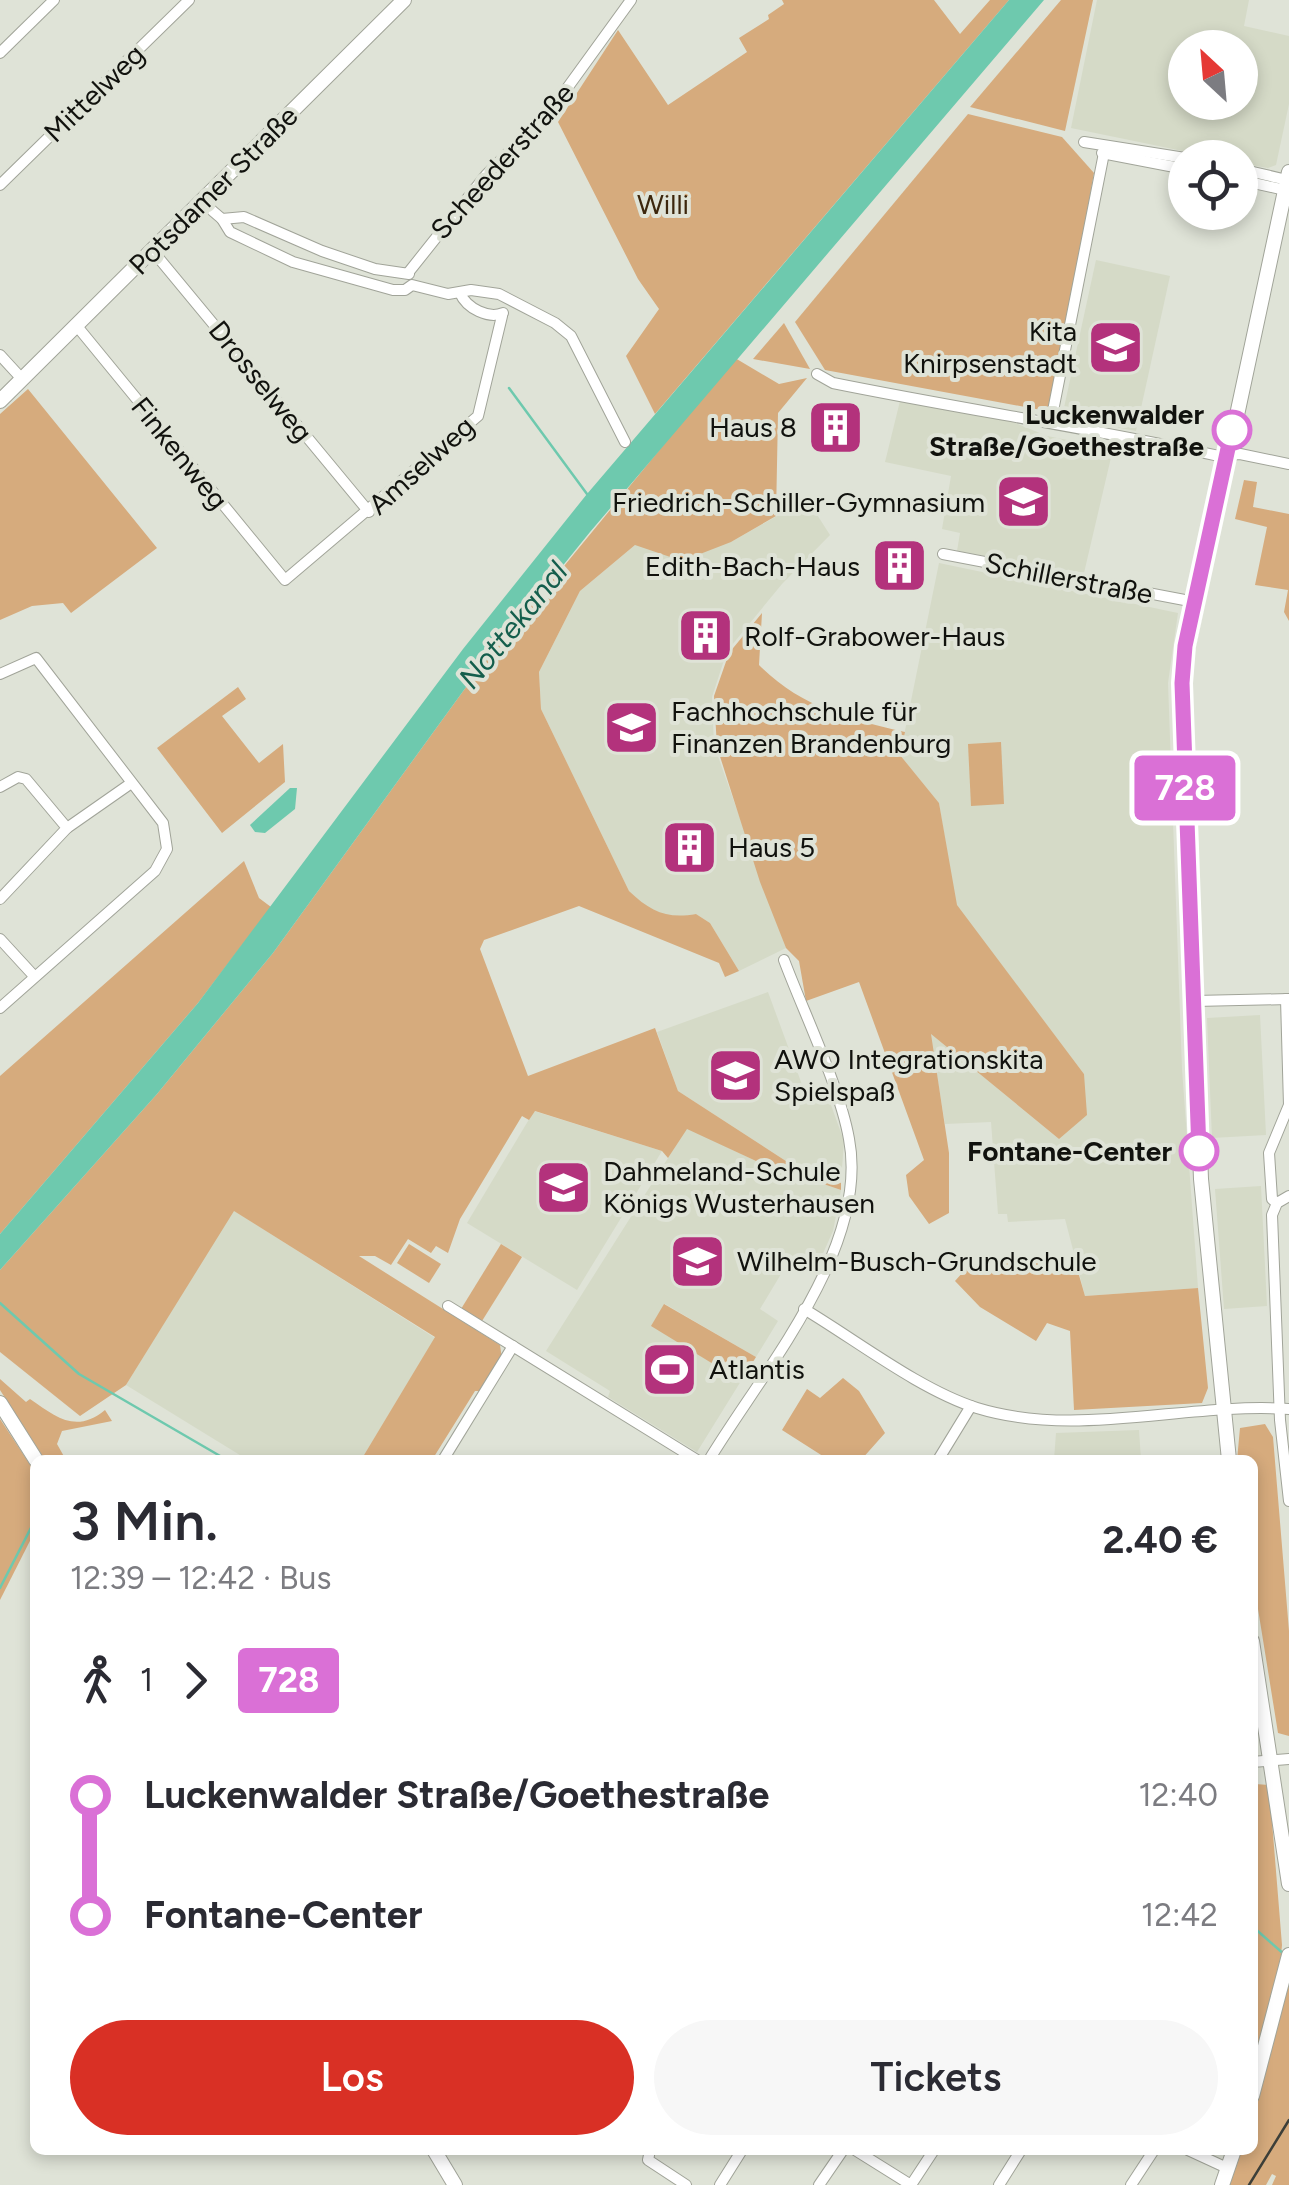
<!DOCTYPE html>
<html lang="de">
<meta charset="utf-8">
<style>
:root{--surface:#fff;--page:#f7f7f7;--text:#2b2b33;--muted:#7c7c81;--accent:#d93025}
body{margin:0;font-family:Figtree,sans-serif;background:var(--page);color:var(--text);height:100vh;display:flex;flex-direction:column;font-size:38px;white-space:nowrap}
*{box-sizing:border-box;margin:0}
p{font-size:32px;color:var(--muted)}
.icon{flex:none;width:55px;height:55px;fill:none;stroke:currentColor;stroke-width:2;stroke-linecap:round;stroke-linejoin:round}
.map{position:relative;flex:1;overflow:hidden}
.panel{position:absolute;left:30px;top:1455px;width:1228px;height:700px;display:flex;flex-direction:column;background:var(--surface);border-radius:15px;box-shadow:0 5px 15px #0003}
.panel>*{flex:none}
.badge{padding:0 20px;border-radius:8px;font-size:35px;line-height:65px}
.needle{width:65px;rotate:334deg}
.buttons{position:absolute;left:1168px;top:30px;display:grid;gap:20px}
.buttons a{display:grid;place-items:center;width:90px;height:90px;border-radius:50%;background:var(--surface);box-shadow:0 5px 15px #0003;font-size:50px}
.map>.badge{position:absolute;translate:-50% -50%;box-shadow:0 0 0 5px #fff}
.legs{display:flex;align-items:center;gap:15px;height:110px;padding:0 40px;font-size:32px}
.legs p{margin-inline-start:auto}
.summary{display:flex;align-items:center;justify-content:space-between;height:170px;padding:0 40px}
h1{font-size:55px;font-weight:600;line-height:75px}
.primary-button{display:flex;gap:20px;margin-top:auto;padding:20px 40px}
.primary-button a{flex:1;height:115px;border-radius:60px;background:var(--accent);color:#fff;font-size:40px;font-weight:600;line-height:115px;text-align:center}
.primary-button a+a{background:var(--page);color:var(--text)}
ul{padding:0 40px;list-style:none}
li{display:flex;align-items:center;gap:35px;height:120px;font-size:38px}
li i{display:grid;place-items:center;width:15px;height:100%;margin:0 12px;background:currentColor}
li i::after{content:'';width:25px;height:25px;margin:-12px;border:8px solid;border-radius:50%;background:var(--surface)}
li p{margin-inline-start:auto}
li:first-child i{background:linear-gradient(#0000 50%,currentColor 0)}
li:last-child i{background:linear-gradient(currentColor 50%,#0000 0)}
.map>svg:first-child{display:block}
.built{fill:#d5dac7;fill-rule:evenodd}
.green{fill:#d6ab7d}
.water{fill:#6ec9ae}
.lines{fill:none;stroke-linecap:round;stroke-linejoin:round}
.stream{stroke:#6ec9ae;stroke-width:2.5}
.minor-casing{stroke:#a1a499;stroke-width:12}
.major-casing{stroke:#a1a499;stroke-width:16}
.minor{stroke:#fff;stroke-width:10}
.major{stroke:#fff;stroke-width:14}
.rail{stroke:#3d3f39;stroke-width:2.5}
.line-1-casing{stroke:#fff;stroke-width:22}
.line-1{stroke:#da70d6;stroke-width:15}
.stop-1-dot{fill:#fff;stroke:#da70d6;stroke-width:5}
.labels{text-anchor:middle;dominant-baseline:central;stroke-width:8;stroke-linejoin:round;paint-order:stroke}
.street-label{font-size:28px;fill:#11120e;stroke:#dfe3d7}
.park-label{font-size:28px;fill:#3c270d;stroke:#dfe3d7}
.poi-label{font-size:28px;fill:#11120e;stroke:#dfe3d7;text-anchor:start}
.stop-label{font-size:28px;font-weight:bold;fill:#11120e;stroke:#dfe3d7;text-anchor:end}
.water-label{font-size:30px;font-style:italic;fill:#145e4c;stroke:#dfe3d7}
</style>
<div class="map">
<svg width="1289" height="2185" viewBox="0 0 1289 2185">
<rect width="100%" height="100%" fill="#dfe3d7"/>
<!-- built -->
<g class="built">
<path d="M1097 0H1249L1244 26 1289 36V104L1276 165 1268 168 1240 163V158L1212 157 1071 128ZM1185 48H1240V102H1185Z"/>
<path d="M1096 260 1170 276 1136 431 1062 417Z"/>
<path d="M900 401 994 414 1047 436 1113 449 1084 573 957 551 960 533 942 529 951 476 885 462Z"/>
<path d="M807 499 830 535 782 584 727 651 712 697 714 745 786 948 739 971 710 923 696 914 672 919 644 905 629 891 541 709 539 672 580 591 635 545 731 542Z"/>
<path d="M939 563 1178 613 1168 683 1182 1069 1198 1288 1085 1296 1065 1219 1008 1222 1007 1214H998L991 1122 945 1124 930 1033 1059 1139 1084 1074 956 905 939 803 900 755Z"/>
<path d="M768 992 808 1101 827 1094 844 1141 841 1183 792 1165 678 1091 657 1032Z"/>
<path d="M1260 1015 1266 1135 1212 1138 1207 1018Z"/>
<path d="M534 1111 662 1151 577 1290 467 1223Z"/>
<path d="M687 1128 756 1161 841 1190 833 1231 816 1269 799 1259H790L760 1309 778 1321 756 1357 665 1304 652 1325 741 1381 697 1452 608 1397 610 1391 546 1351Z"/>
<path d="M1261 1186 1267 1306 1224 1309 1215 1189Z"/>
<path d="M233 1210 435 1338 361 1460H248L126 1385Z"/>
<path d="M1139 1430 1141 1460H1054L1056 1433Z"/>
</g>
<!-- green -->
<g class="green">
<path d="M782 0H934L960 34 990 0H1009L655 414 626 356 659 309 638 279 558 122 618 30 668 105 747 52 739 38 769 19 768 15 784 4Z"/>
<path d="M1061 0H1093L1065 131 970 107Z"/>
<path d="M968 114 1062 137 1094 173 1052 412 825 370 795 322Z"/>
<path d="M784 323 810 369 753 359Z"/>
<path d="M735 358 779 384 807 378 778 413 776 516 731 542 682 561 635 545 580 591 539 672 541 709 629 891C651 912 667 919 696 914L710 923 739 971 725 977 719 963 579 906 484 940 480 949 528 1076 655 1028 678 1091 792 1165 841 1183V1190L756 1161 687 1129 668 1158 662 1151 535 1111 529 1120 522 1116 460 1219 448 1253 436 1246 431 1253 408 1239 391 1265 375 1256H359L500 1345 502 1359 482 1391H475L432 1460H361L435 1337 234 1211 126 1385 80 1416 0 1352V1270L157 1094 273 953 477 672Z"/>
<path d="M28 389 157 548 71 613 63 603 32 606 0 620V414Z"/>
<path d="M1244 480 1257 482 1253 507 1289 514V621L1284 612 1288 590 1255 585 1267 527 1235 519Z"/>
<path d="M762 613 759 665C801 707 848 719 905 732L900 755 939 803 957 905 1084 1074 1087 1115 1059 1139 931 1034 949 1153V1213L929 1224 909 1196 906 1175 924 1160 859 982 806 1001 799 961 786 948 760 882 717 747 714 696 729 653Z"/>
<path d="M238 687 246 699 222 716 259 763 283 744 285 782 222 833 157 748Z"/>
<path d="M1001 742 1004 804 971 806 968 744Z"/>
<path d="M244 861 259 898 271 907 198 1003 0 1234V1076Z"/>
<path d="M409 1244 441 1264 429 1283 397 1263Z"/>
<path d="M501 1244 522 1257 482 1321 461 1309Z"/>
<path d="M1074 1258 1085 1296 1198 1288 1208 1388 1202 1403 1074 1410 1070 1331 1047 1323 1036 1341 980 1307 955 1281 972 1262Z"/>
<path d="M664 1304 756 1357 741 1381 651 1326Z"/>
<path d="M843 1378 859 1391 885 1433 861 1460H829L782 1430 807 1389 820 1398Z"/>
<path d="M0 1379 26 1402 30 1399C56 1417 76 1434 105 1410L112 1421 62 1431 57 1444 66 1460H45L0 1390Z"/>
<path d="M0 1419 35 1472V1531L0 1600Z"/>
<path d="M1265 1424 1273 1437 1289 1631V1736L1278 1733 1253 1578 1252 1460H1237L1240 1428Z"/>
<path d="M1253 1769 1257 1770 1255 1784 1269 1785 1282 1945 1279 1975 1253 2076Z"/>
<path d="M1289 1965V2185H1272L1276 2176 1272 2174 1266 2185H1227L1239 2150H1252L1253 2106Z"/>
</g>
<!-- water -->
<g class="water">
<path d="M1009 0H1044L590 532 477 672 273 953 157 1094 0 1270V1234L198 1003 463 649 587 494Z"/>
<path d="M290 788H297L295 809 265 833 255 832 250 825Z"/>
</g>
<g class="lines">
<!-- stream -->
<g class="stream">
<path d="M509 388 587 494"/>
<path d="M0 1303 79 1374 227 1460"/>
<path d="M0 1588 35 1520"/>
<path d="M1252 1926 1285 1955"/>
</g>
<defs>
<g id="minor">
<path d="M0 53 54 0"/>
<path d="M1084 142 1185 158"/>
<path d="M1102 153 1185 169"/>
<path d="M1240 169 1287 180"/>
<path d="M1240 180 1285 190"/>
<path d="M0 185 189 0"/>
<path d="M201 201 222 219 230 232 293 262 393 290H405L412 285 448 294 471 290 499 294 555 323 571 336 625 442"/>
<path d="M222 219 244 217 322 251 375 269 409 274"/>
<path d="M152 250 369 512"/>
<path d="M408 273 486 175 552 109 631 0"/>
<path d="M460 293C467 309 489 319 503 313"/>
<path d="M76 325 285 580 478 416 502 316"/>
<path d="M0 355 22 379"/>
<path d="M817 374 833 383C961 409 1090 428 1219 456L1240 454 1289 464"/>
<path d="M1051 421 1104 153"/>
<path d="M943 554 1195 602"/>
<path d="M0 674 36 658 163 823 167 849 155 871 0 1008"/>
<path d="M0 787 18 777 26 779 67 828 0 899"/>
<path d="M67 828 130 784"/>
<path d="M0 939 34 976"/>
<path d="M1195 1001 1289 999"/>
<path d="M1289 1196 1277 1203 1272 1215 1280 1420 1289 1501"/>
<path d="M1277 1203 1272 1199 1269 1153 1289 1105 1286 999"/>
<path d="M448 1306 697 1460"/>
<path d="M804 1309C856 1340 920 1390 977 1408 1078 1439 1186 1402 1289 1409"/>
<path d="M443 1460 513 1346"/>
<path d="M709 1460C762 1372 870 1248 849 1139 840 1087 803 1011 784 960"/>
<path d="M938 1460 971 1406"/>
<path d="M1252 1762 1289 1759"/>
<path d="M650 2150 648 2160 686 2185"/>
<path d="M855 2150 911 2185 934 2150"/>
<path d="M1188 2150 1227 2168"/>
<path d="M720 2185 742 2150"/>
<path d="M819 2185 843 2150"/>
<path d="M999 2185 1021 2150"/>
<path d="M1131 2185 1154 2150"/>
</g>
<g id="major">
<path d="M0 401 404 0"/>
<path d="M0 1403 36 1460"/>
<path d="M1229 1460 1201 1179 1182 672 1289 172"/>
<path d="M1252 1641 1289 1884"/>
<path d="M1252 2096 1289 1955"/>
<path d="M434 2150 455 2185"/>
<path d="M1222 2185 1234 2150"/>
</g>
</defs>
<!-- minor casing -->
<use href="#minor" class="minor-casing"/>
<!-- major casing -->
<use href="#major" class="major-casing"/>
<!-- minor -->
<use href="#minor" class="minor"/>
<!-- major -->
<use href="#major" class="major"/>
<!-- rail -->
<path class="rail" d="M1249 2185 1289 2120"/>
</g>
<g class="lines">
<defs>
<path id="line-1" d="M1199 1151 1182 683 1185 646 1232 430"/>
</defs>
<!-- line-1 casing -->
<use href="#line-1" class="line-1-casing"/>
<!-- line-1 -->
<use href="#line-1" class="line-1"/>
</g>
<!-- icons -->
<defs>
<symbol id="school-square" viewBox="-11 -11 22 22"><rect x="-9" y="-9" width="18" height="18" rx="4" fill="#b3327c" stroke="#dfe3d7"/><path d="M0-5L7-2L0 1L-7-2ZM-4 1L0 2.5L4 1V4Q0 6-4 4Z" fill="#fff"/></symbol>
<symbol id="building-square" viewBox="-11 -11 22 22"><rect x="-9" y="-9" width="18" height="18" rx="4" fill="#b3327c" stroke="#dfe3d7"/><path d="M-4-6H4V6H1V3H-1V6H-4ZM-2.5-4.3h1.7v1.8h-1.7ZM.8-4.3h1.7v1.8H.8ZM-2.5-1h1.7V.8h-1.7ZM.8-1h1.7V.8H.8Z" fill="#fff"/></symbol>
<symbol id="university-square" viewBox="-11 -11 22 22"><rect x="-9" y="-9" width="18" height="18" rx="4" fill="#b3327c" stroke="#dfe3d7"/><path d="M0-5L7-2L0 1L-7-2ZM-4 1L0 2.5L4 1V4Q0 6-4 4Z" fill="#fff"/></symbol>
<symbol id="stadium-square" viewBox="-11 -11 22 22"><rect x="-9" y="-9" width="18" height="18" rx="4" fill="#b3327c" stroke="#dfe3d7"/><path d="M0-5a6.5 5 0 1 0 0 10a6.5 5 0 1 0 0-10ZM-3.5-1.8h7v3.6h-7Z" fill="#fff"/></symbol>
</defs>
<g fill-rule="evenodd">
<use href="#school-square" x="1084" y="316" width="63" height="63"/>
<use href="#building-square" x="804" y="396" width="63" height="63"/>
<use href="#school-square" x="992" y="470" width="63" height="63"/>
<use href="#building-square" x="868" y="534" width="63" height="63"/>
<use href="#building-square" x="674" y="604" width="63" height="63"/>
<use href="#university-square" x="600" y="696" width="63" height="63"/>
<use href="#building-square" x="658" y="816" width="63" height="63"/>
<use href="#school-square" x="704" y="1044" width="63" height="63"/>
<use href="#school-square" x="532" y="1156" width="63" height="63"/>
<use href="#school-square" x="666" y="1230" width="63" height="63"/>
<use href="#stadium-square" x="638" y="1338" width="63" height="63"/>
</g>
<!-- markers -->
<g class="stop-1-dot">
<circle cx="1232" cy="430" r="18"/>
<circle cx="1199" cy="1151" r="18"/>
</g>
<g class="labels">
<!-- street labels -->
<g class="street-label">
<text transform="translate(94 93) rotate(-44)">Mittelweg</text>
<text transform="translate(502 161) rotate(-48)">Scheederstraße</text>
<text transform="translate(213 190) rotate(-45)">Potsdamer Straße</text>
<text transform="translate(261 381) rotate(51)">Drosselweg</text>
<text transform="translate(180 453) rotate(51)">Finkenweg</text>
<text transform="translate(421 465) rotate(-42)">Amselweg</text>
<text transform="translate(1069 578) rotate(11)">Schillerstraße</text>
</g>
<!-- park labels -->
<g class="park-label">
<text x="663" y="204">Willi</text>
</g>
<!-- poi labels -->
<g class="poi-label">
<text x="1077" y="331" text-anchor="end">Kita<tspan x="1077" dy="32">Knirpsenstadt</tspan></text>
<text x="797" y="427" text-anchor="end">Haus 8</text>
<text x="985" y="502" text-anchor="end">Friedrich-Schiller-Gymnasium</text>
<text x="860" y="566" text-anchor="end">Edith-Bach-Haus</text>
<text x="744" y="636">Rolf-Grabower-Haus</text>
<text x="671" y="711">Fachhochschule für<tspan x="671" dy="32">Finanzen Brandenburg</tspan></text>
<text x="728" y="847">Haus 5</text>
<text x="774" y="1059">AWO Integrationskita<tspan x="774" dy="32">Spielspaß</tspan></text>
<text x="603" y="1171">Dahmeland-Schule<tspan x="603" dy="32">Königs Wusterhausen</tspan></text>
<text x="737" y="1261">Wilhelm-Busch-Grundschule</text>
<text x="709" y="1369">Atlantis</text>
</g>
<!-- stop labels -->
<g class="stop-label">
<text x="1204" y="414">Luckenwalder<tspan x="1204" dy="32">Straße/Goethestraße</tspan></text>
<text x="1172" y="1151">Fontane-Center</text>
</g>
<!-- water labels -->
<g class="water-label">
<text transform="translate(513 625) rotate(-51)">Nottekanal</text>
</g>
</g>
</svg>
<div class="buttons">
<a><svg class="needle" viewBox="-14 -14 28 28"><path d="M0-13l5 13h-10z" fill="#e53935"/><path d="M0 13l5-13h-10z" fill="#7c7c81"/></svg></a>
<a><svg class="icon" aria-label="locate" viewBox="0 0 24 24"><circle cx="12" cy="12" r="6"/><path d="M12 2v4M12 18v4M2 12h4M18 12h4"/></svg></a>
</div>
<b class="badge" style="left:1185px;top:788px;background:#da70d6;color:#fff">728</b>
<section class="panel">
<div class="summary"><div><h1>3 Min.</h1><p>12:39 – 12:42 · Bus</p></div><b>2.40 €</b></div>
<div class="legs"><svg class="icon" aria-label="walk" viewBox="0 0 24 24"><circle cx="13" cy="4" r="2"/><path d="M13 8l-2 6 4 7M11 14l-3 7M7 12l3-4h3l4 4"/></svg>1<svg class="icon" aria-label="forward" viewBox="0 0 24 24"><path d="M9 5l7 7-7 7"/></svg><b class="badge" style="background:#da70d6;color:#fff">728</b></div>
<ul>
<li><i style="color:#da70d6"></i><b>Luckenwalder Straße/Goethestraße</b><p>12:40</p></li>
<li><i style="color:#da70d6"></i><b>Fontane-Center</b><p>12:42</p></li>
</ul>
<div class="primary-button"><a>Los</a><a>Tickets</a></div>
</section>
</div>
